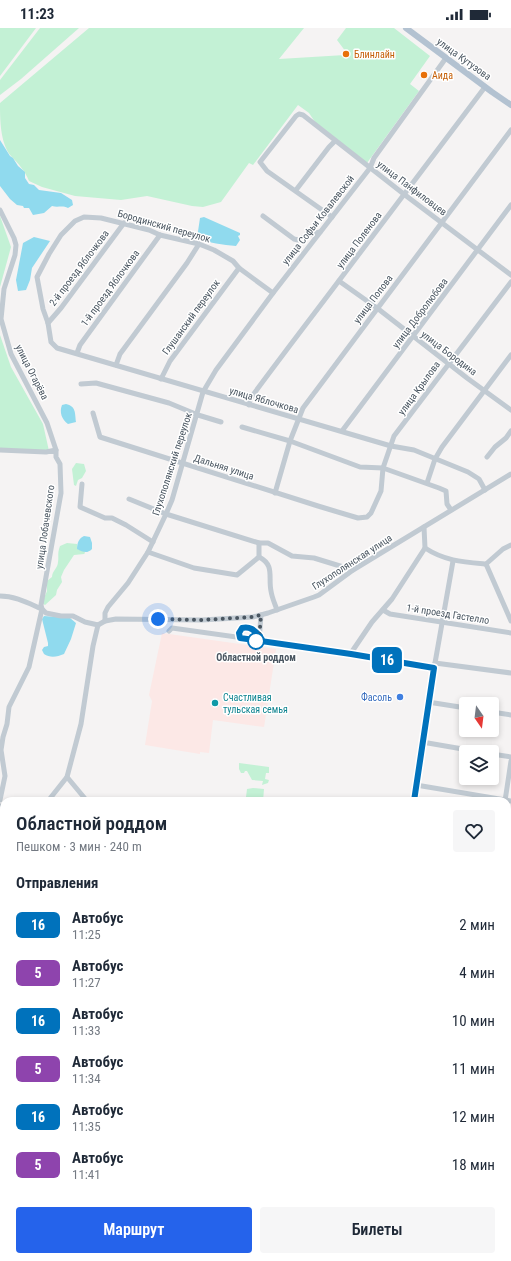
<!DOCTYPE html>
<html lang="ru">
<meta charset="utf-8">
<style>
:root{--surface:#fff;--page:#f6f6f7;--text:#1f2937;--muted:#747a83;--accent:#2563eb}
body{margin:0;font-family:"Roboto Condensed",sans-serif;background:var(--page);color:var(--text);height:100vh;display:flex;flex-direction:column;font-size:15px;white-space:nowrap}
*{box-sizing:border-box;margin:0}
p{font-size:13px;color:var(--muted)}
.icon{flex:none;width:22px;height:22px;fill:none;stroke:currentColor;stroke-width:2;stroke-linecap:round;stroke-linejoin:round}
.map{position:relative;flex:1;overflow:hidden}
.sheet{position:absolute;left:0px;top:769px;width:511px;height:464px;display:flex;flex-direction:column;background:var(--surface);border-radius:12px 12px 0 0;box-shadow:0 2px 6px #0003}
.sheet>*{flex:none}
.badge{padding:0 8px;border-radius:6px;font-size:14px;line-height:26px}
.needle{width:26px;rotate:166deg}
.buttons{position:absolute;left:459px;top:669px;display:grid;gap:8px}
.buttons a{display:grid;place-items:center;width:40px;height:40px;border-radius:4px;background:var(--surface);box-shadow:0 2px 6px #0003;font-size:20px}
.you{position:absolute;width:20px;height:20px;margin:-10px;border:3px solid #fff;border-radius:50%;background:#1a73e8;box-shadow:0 0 0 6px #1a73e833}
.map>.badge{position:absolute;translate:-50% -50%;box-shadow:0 0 0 2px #fff}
h2{padding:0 16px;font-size:15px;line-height:36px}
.round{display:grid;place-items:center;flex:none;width:42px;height:42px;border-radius:4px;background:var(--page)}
.summary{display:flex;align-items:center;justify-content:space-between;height:68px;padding:0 16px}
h1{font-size:19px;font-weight:600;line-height:30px}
.primary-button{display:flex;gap:8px;margin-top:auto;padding:8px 16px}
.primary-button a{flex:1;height:46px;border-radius:4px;background:var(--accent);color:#fff;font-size:16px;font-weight:600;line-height:46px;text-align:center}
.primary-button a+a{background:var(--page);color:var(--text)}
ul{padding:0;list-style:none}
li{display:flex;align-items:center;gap:12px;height:48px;padding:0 16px}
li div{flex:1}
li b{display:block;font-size:15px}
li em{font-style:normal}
li .badge{min-width:44px;font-weight:700;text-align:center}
.status{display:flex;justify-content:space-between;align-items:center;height:28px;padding:0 20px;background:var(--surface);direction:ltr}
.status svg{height:11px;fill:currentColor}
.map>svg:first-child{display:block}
.medical{fill:#fce8e6}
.green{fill:#c3f1d5}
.water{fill:#90daee}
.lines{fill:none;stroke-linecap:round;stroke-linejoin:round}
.minor{stroke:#c1cad2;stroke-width:5}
.major{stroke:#b3c2d1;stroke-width:6}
.line-casing{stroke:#fff;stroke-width:9}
.line{stroke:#0072bc;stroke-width:6}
.walk{stroke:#4a5661;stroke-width:4;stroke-dasharray:0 7.2}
.food-dot{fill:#e8710a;stroke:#fff;stroke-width:1.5}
.stop-dot{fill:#fff;stroke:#0072bc;stroke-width:2}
.shop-dot{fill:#3f7fe0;stroke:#fff;stroke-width:1.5}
.culture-dot{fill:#0f9aa8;stroke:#fff;stroke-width:1.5}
.labels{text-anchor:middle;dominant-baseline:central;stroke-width:3;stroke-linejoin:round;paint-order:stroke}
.food-label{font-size:10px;fill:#c56008;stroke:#fff;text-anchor:start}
.street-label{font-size:10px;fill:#4a5661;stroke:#fff}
.stop-label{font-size:10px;font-weight:bold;fill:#4a5661;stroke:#fff}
.culture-label{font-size:10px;fill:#0d838f;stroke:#fff;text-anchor:start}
.shop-label{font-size:10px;fill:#366cbe;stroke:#fff;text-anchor:end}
</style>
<div class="status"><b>11:23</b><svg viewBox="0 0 49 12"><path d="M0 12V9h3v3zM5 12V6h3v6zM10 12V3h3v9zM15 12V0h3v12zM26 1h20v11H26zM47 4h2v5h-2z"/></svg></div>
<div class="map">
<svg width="511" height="1233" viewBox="0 0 511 1233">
<rect width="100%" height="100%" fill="#f5f3f3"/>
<!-- medical -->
<path class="medical" d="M162 605 276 621 264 699 213 692 209 725 200 724V726L145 717 152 673 149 667Z"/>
<!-- green -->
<g class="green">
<path d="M0 0H36L0 48Z"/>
<path d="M40 0H79L21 51 0 67V52Z"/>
<path d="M89 0H304L279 31 345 27 346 24 337 12 346 0H394L430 28 410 56 419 63 367 135 315 94 309 85 298 77 253 137 249 135 221 174 203 179 192 178 147 168 121 172 75 168 42 159 29 153C25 143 18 135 11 128 0 115 0 91 0 75Z"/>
<path d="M0 188 11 219 0 259Z"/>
<path d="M0 307 11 339 43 396 49 423 0 420Z"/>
<path d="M76 435 84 436 86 443 82 450 78 452 76 458 74 457 72 441Z"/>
<path d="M67 515 77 516V519L79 522H84L85 525 84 526 74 527 64 542 61 549 62 554 57 562 56 567 45 577 42 575 47 563V553L52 549C52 543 58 540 58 534 59 527 57 526 60 518Z"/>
<path d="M239 735 269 739V745H266L265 751 269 752 268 755 262 757 263 753 252 752 247 743H245L244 745H241L239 741Z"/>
<path d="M253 760 264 761 263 773H255V770L246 769 247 761Z"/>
<path d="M507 897 511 902V962L508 953 507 952Z"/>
<path d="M0 1036 4 1038V1153L0 1154Z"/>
<path d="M4 1157V1229H321L326 1233H0V1158Z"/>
</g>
<!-- water -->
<g class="water">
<path d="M0 112 10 128 13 130 18 138 25 144V150L29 156 34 157 39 162 61 165 72 172 73 177 68 180C62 177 58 180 52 178L44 185 33 187 29 180H24L23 178 17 177 10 171 0 158Z"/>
<path d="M204 189 240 205V207L238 208 240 212 236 218C223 217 209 215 197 210L200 190Z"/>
<path d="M34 209 50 213 32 240 30 252 26 262 18 263 16 252 23 215Z"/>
<path d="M66 376C76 378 75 385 76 394L68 396C62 392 59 384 62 377Z"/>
<path d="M84 508 90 509 92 515V521C87 526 83 524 77 521 77 515 79 510 84 508Z"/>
<path d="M44 588 70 590 76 595 71 611 64 626C57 629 50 630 44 626L42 622 44 619 48 618V615L42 591Z"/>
</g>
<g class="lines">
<!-- minor -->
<g class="minor">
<path d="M296 162 329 119 335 113"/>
<path d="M0 182 14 210 16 217 15 227 4 261 1 291 11 326 47 395 56 422"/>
<path d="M263 188 294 211 298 212 311 206 320 204"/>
<path d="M332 189 267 143 260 134 296 88 299 86 303 87 405 167 511 247"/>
<path d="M339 253 377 280 467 350 511 382"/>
<path d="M273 265 239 240 233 233 214 222 199 216 160 207 149 202 101 190 84 189 75 193 61 207 49 226 37 249 43 281 48 295 51 314 57 320 391 418 414 422 468 444 479 451 485 462"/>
<path d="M48 295 61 280 124 195"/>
<path d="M77 325 80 317 160 207"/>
<path d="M116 337 120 326 187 235 199 216"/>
<path d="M161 351 170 333 239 240"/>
<path d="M81 356 96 355 169 375 198 387 221 394"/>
<path d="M249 377 250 371C280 330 311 290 341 250L485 59"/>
<path d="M93 385 100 409 318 478 358 490 367 489 371 485 381 463 383 440 394 408 511 254"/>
<path d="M242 399 290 413 360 439 383 440 439 460 446 463 447 476 451 482"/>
<path d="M342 403 511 177"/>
<path d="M0 422 46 424 56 422V429L60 436 61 465 41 577 42 581 46 585 61 588H73L85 594 98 597 105 593 116 591 202 592 253 589 268 585 314 569 319 567 353 542 511 446"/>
<path d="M487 429 495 419 506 410 511 403"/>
<path d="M427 455 435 431 442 419 511 327"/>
<path d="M82 456 80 479 105 490H112L126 497 153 514"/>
<path d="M275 465 290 413 303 380 511 102"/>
<path d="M129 471 166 486 259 515H268L292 528 314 530 353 542"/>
<path d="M425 520C445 533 463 534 486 536L503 521 511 517"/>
<path d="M148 524 194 540 237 547 259 529V515"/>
<path d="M259 529C275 537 268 549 271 563 272 570 275 576 277 582"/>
<path d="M486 536 511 593"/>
<path d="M0 568C15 568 28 575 42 581L29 639 9 679 7 696 3 709 1 722 5 748 0 772"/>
<path d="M383 582 390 586 511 605"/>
<path d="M105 593V585L108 579 128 555 148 524 166 486 172 472 203 364 216 342 273 265 370 140 374 130 446 30"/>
<path d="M169 603 172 600 351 625 433 640"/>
<path d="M259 613 261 587"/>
<path d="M351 625 372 594 392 571 425 520 424 499"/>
<path d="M435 635 453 533"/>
<path d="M428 674 466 680"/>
<path d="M492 684 511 687"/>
<path d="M422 714 480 724"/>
<path d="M492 726 511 729"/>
<path d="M67 749 87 773"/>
<path d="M416 757 511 773"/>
<path d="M48 773 67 749 81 696 93 618 98 597"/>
<path d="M414 773 435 635 511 645"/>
<path d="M505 773 511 733"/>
<path d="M0 778 4 781"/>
<path d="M507 812 511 813"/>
<path d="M507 855H511"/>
<path d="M0 964 4 961"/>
<path d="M507 1073 511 1070"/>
<path d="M507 1116 511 1111"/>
<path d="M296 1229 301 1233"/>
<path d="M493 1229 494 1233"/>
<path d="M394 1233 395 1229"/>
</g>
<!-- major -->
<path class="major" d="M406 0 492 64 511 77"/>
</g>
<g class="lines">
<defs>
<path id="line" d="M260 608C254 602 250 598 242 600L239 605 240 610 351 626 434 640 414 773"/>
</defs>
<!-- line casing -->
<use href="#line" class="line-casing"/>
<!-- line -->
<use href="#line" class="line"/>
<!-- walk -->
<path class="walk" d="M158 591 202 592 253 589 261 587 259 613H256"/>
</g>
<!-- markers -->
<g class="food-dot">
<circle cx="346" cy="26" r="4"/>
<circle cx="424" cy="47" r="4"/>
</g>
<circle class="stop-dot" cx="256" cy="613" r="8"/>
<circle class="shop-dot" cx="400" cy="669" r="4"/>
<circle class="culture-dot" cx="215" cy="675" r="4"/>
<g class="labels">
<!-- food labels -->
<g class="food-label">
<text x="354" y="26">Блинлайн</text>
<text x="432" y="47">Аида</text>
</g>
<!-- street labels -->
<g class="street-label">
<text transform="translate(464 31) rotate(36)">улица Кутузова</text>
<text transform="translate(412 160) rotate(37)">улица Панфиловцев</text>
<text transform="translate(318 192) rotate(-52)">улица Софьи Ковалевской</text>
<text transform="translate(164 198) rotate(16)">Бородинский переулок</text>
<text transform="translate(359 212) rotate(-53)">улица Поленова</text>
<text transform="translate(79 240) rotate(-53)">2-й проезд Яблочкова</text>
<text transform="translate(110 260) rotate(-54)">1-й проезд Яблочкова</text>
<text transform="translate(373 271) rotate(-53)">улица Попова</text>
<text transform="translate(420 285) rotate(-53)">улица Добролюбова</text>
<text transform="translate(191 289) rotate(-54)">Глушанский переулок</text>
<text transform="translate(449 325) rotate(37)">улица Бородина</text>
<text transform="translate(32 344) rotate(63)">улица Огарёва</text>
<text transform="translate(419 360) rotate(-54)">улица Крылова</text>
<text transform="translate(264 372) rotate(16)">улица Яблочкова</text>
<text transform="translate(172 436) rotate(-72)">Глухополянский переулок</text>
<text transform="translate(224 439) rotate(18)">Дальняя улица</text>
<text transform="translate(45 499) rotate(-82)">улица Лобачевского</text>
<text transform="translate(352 534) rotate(-33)">Глухополянская улица</text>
<text transform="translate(448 586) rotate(9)">1-й проезд Гастелло</text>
</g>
<!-- stop labels -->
<g class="stop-label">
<text x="256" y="629">Областной роддом</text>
</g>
<!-- culture labels -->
<g class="culture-label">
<text x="223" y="669">Счастливая<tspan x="223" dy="12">тульская семья</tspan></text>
</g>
<!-- shop labels -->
<g class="shop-label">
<text x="392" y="669">Фасоль</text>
</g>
</g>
</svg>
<div class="buttons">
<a><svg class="needle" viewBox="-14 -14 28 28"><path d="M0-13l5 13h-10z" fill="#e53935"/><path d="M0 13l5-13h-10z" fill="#747a83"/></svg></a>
<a><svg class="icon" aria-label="layers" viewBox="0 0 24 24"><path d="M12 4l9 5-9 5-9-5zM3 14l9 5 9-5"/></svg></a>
</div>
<div class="you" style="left:158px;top:591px"></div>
<b class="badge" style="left:387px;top:632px;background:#0072bc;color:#fff">16</b>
<section class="sheet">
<div class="summary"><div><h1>Областной роддом</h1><p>Пешком · 3 мин · 240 m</p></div><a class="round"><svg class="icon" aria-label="heart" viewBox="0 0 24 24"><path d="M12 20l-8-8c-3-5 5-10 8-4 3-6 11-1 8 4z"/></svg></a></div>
<h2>Отправления</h2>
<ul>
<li><span class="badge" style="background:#0072bc;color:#fff">16</span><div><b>Автобус</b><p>11:25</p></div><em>2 мин</em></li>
<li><span class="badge" style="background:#8e44ad;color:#fff">5</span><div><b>Автобус</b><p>11:27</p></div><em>4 мин</em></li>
<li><span class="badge" style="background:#0072bc;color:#fff">16</span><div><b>Автобус</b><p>11:33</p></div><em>10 мин</em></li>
<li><span class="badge" style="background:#8e44ad;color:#fff">5</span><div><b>Автобус</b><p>11:34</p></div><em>11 мин</em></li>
<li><span class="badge" style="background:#0072bc;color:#fff">16</span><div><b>Автобус</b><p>11:35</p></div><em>12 мин</em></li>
<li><span class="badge" style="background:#8e44ad;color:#fff">5</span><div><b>Автобус</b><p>11:41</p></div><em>18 мин</em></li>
</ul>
<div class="primary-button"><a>Маршрут</a><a>Билеты</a></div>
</section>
</div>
